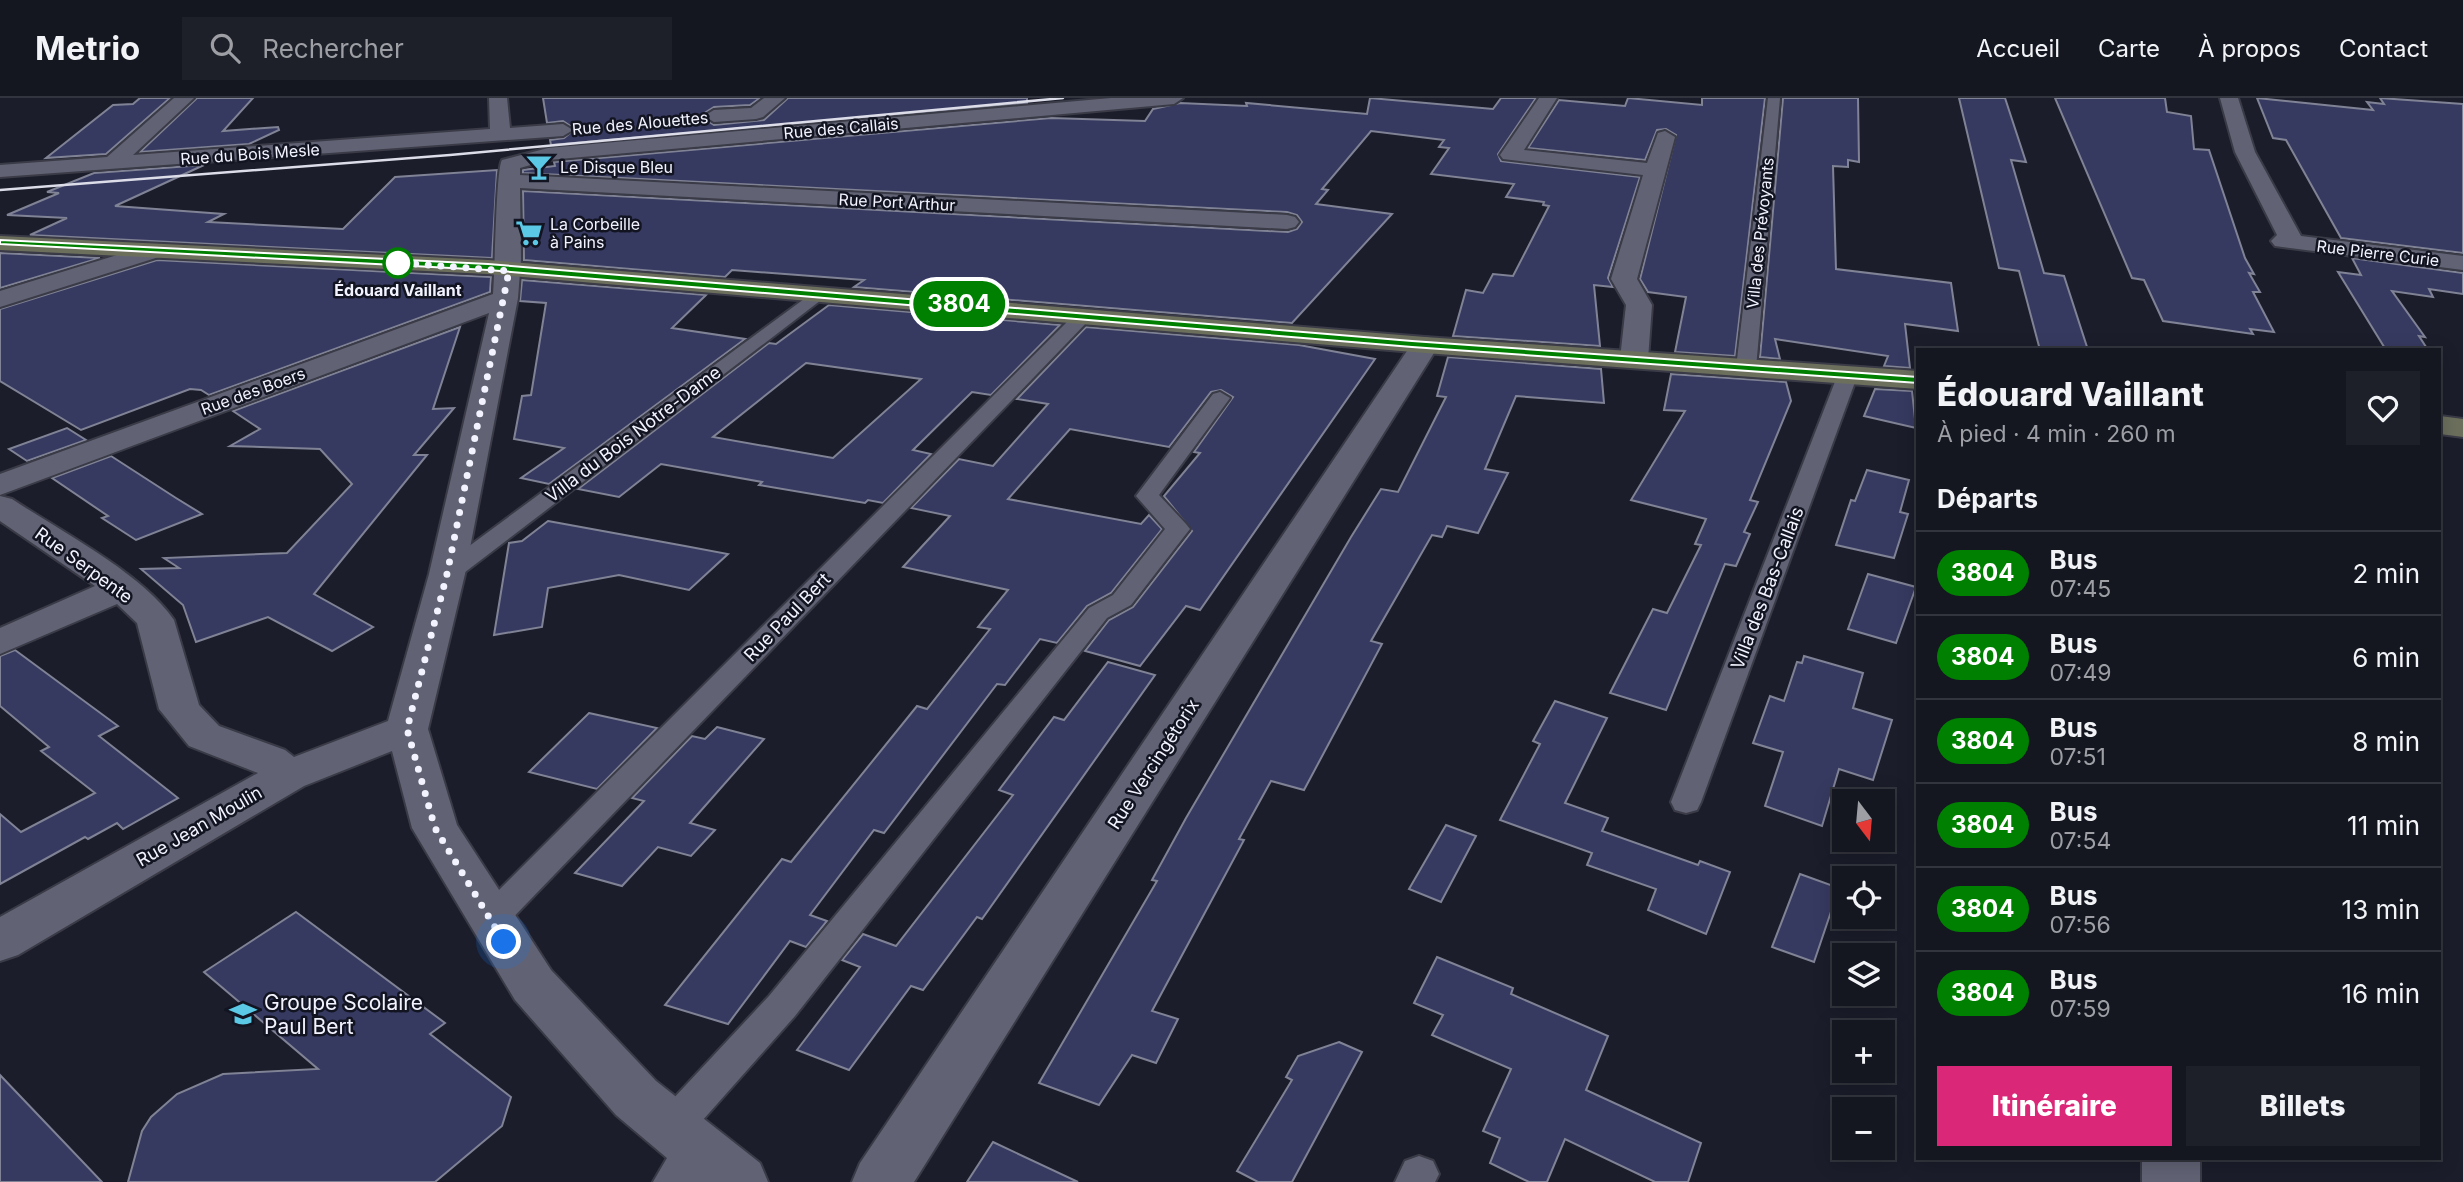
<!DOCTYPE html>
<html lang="fr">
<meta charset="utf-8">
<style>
:root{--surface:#141620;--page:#1d1f29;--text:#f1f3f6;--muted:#9d9fa5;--line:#33353e;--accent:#db2777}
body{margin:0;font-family:Inter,sans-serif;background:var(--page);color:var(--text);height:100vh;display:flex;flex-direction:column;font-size:26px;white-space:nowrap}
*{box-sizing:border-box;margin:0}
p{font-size:23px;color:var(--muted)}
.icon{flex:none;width:38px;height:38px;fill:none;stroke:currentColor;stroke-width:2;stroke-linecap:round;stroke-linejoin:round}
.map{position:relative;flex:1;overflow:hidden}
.details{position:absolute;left:1916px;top:250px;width:525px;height:812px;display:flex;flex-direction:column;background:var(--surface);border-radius:0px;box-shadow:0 4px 18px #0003,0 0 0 2px var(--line)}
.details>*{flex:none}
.badge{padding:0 14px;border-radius:23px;font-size:24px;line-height:46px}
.needle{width:46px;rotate:164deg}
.controls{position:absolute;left:1832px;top:691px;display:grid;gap:14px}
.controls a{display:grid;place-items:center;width:63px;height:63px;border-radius:0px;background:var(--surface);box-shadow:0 4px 18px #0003,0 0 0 2px var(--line);font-size:35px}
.you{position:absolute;width:35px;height:35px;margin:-18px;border:5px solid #fff;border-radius:50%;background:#1a73e8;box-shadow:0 0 0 10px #1a73e833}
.map>.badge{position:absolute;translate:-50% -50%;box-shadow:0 0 0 4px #fff}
h2{padding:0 21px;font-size:26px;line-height:63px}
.round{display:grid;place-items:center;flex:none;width:74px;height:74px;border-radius:0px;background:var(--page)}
.summary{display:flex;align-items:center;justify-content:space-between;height:119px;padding:0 21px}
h1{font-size:33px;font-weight:800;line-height:52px}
.action{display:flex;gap:14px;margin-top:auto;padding:14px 21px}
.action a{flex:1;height:80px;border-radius:0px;background:var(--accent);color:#fff;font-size:28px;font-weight:800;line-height:80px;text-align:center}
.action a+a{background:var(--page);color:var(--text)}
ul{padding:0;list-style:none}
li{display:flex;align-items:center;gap:21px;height:84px;padding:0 21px;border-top:2px solid var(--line)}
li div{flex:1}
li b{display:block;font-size:26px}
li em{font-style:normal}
li .badge{min-width:77px;font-weight:700;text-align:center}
header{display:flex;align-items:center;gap:42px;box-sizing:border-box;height:98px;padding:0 35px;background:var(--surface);border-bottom:2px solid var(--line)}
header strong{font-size:33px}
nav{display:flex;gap:38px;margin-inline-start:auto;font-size:24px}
.search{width:490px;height:63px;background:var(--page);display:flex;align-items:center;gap:18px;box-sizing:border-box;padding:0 24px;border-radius:0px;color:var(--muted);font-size:26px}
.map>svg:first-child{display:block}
.building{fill:#373a60;stroke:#808395;stroke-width:2;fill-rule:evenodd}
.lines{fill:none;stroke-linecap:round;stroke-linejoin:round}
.lane-casing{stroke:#3a3b47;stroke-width:4}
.street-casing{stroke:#3a3b47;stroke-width:4}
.secondary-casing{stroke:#3a3b47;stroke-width:4}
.lane{fill:#616375;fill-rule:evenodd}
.street{fill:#616375;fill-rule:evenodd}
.secondary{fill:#6b6f5c;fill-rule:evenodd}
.rail{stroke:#dcdde9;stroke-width:2.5}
.line{fill:#008000;stroke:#fff;stroke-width:2}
.walk{stroke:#f2f3fe;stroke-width:7;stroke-dasharray:0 12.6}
.stop-dot{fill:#fff;stroke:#008000;stroke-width:3.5}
.labels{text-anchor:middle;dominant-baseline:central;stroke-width:5;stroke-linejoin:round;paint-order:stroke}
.far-street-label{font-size:16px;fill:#f2f3fe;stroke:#121421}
.far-poi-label{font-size:16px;fill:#f2f3fe;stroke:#121421;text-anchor:start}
.far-stop-label{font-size:16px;font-weight:bold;fill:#f2f3fe;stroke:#121421}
.street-label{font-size:18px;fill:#f2f3fe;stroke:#121421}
.near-poi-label{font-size:21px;fill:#f2f3fe;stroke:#121421;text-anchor:start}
</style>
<header>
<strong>Metrio</strong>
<div class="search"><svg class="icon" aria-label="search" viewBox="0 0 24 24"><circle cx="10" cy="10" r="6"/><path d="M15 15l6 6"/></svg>Rechercher</div>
<nav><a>Accueil</a><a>Carte</a><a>À propos</a><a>Contact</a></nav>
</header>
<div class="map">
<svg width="2463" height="1084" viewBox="0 0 2463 1084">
<rect width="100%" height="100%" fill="#1b1d2b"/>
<!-- building -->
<g class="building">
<path d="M140 0H170L106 56 46 60 113 7 133 6Z"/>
<path d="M197 0H253L223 33 278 29 279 32 249 46 140 54Z"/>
<path d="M543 0H760L750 7 714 9 703 16V20L714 27 764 22 788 0H1027V5L551 47 550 42 564 40 575 31 563 23 547 25Z"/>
<path d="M1370 0 1493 11 1501 0H1536L1498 56 1501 63 1640 79 1608 180 1613 189 1594 187 1600 248 1453 238 1466 192 1483 195 1493 176 1513 178 1549 108 1543 107 1544 104 1506 99 1514 86 1431 76 1449 50 1439 49 1444 42 1371 33 1322 91 1328 92 1316 106 1392 116 1292 225 854 189 864 182 732 172 725 179 524 162 523 93 1288 134 1297 131 1302 124 1297 117 1287 114 523 75V72L555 68 554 64 1051 20 1145 23 1153 11 1180 5 1247 8 1246 5 1367 16Z"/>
<path d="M1628 0 1702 7V0H1765L1735 258 1675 254 1686 199 1648 194 1640 181 1676 37 1666 31 1657 32 1645 62 1528 50 1559 2 1625 8Z"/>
<path d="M1783 0H1858L1859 64 1848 62V69L1833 68 1836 171 1951 185 1958 233 1905 226 1910 270 1884 268 1888 258 1775 241 1780 261 1760 259Z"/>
<path d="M1959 0H2005L2026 64 2011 62 2044 175 2064 178 2088 252H2040L2019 173 1999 170Z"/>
<path d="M2055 0H2165L2167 14 2191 18 2194 51 2209 52 2245 160 2254 176 2249 175 2260 194H2253L2274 234 2250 231 2253 236 2163 223 2144 182 2132 180Z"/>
<path d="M2257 0 2373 12 2367 4 2384 6 2380 0 2463 6V155L2341 140 2286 42 2273 40Z"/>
<path d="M204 67 115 108 224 116 208 124 343 131 395 79 497 72 492 160 30 137 67 120 7 117 59 95 47 94 94 75Z"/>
<path d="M0 155 100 160 0 190Z"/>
<path d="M2352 160 2463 175V196L2429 191 2433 199 2392 193 2425 239 2419 238 2428 252H2386L2338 174 2361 177Z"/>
<path d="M157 162 491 179 490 194 209 297 201 292 190 291 81 332 0 283V211Z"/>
<path d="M522 182 706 197 672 230 745 241 549 386 521 380 564 350 514 341 522 298 531 297 546 205 520 203Z"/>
<path d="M829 207 1060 227 991 297 972 294 913 352 931 356 883 405 868 402 865 405 759 387 762 384 661 366 619 399 578 391 769 245 776 246ZM806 265 921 281 833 360 713 339Z"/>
<path d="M460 229 433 311 454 310 414 357H427L314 496 373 529 332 553 268 519 196 544 183 507 141 471 179 470 164 460 287 455 352 386 320 351 230 348 260 331 233 313Z"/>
<path d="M1086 229 1299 247 1375 261 1200 512 1186 508 1140 568 1085 553 1109 522 1133 509 1192 433 1164 398 1200 355 1194 354 1233 299 1221 292 1211 294 1169 349 1070 331 1008 401 1141 426 1149 417 1162 431 1111 495 1087 508 1057 545 1040 541 1005 587 997 586 884 735 874 732 810 817 827 823 806 849 790 843 728 926 665 907 782 761 791 764 917 608 927 611 990 531 978 529 1008 492 903 469 950 418 911 410 959 361 993 368 1048 306 1017 301Z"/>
<path d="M1448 259 1601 271 1604 305 1516 298 1485 371 1508 375 1478 435 1447 428 1442 439 1432 437 1371 543 1382 546 1304 692 1271 683 1239 741 1244 742 1152 913 1178 921 1156 965 1132 957 1099 1007 1039 985 1157 783 1152 782 1186 720 1351 439 1381 391 1398 394 1446 299 1437 298Z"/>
<path d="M1671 276 1786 284 1791 303 1750 402 1758 404 1744 434 1750 436 1736 468 1725 466 1666 612 1610 595 1653 511 1667 515 1701 447 1695 446 1706 421 1631 402 1685 313 1664 312Z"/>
<path d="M1875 291 1912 293 1916 330 1864 318Z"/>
<path d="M67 330 86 342 27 363 9 351Z"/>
<path d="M111 358 176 400 202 416 136 442 102 420 108 418 52 380Z"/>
<path d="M1867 372 1909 382 1900 414 1908 416 1894 460 1836 447 1851 402 1855 403Z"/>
<path d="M548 423 685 448 728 456 689 492 619 477 548 490 542 529 494 537 509 445 522 443Z"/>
<path d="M1868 476 1916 489 1896 545 1848 531Z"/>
<path d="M15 552 118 628 99 638 178 700 123 731 117 725 88 741 85 739 0 786V716L21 734 95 695 41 653 49 649 0 608V558Z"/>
<path d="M1804 558 1863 575 1853 610 1892 622 1873 682 1839 671 1822 728 1765 708 1783 654 1753 645 1770 598 1784 603 1797 564 1802 565Z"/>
<path d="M1108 564 1155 577 982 821 977 819 923 892 911 888 849 972 797 952 860 869 842 862 863 836 896 848 1013 697 999 692 1054 619 1064 622Z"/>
<path d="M1555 603 1607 620 1565 705 1608 720 1602 733 1698 767 1700 763 1730 774 1706 836 1648 812 1656 791 1587 767 1592 755 1500 722 1540 646 1533 643Z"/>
<path d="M589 615 657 630 597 691 529 674Z"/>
<path d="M717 629 764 641 690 725 715 732 691 758 658 749 622 788 575 775 644 703 632 700 692 638 705 641Z"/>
<path d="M1446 727 1476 738 1441 804 1409 791Z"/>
<path d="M1800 776 1839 790 1814 864 1772 849Z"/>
<path d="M296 814 445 925 430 936 511 999 502 1028 435 1084H128L142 1033 151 1019 177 996 223 976 318 971 204 874Z"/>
<path d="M1437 859 1513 890 1511 896 1608 938 1586 992 1701 1045 1688 1084H1655L1565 1041 1547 1084H1529L1490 1065 1500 1040 1483 1033 1511 971 1432 937 1443 917 1414 905Z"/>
<path d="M1339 944 1362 954 1292 1084H1258L1237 1073 1292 982 1286 979 1298 958Z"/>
<path d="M0 977 102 1084H0Z"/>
<path d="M993 1044 1078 1084H967Z"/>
</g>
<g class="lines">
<defs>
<g id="lane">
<path d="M1768 0H1780L1756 270 1746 276 1736 270Z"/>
<path d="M819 190 825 191 828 195 825 199 456 481H438L435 476 438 471Z"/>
<path d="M1084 212 1090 213 1093 217 1090 221 502 831 490 835 478 831 473 822 478 813 1078 213Z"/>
<path d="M1848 270 1858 276 1701 704 1697 712 1686 715 1675 712 1671 704 1838 276Z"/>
<path d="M1220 294 1230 300 1159 397 1186 426 1190 431 1186 436 1131 507 1107 520 795 918 686 1041 672 1046 658 1041 653 1029 658 1017 769 898 1089 510 1113 497 1165 431 1136 398 1213 296Z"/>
<path d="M1419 1058 1433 1063 1439 1076 1435 1084H1395L1405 1063Z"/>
</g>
<g id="street">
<path d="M174 0H194L133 57 490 31 489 0H507L510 30 563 26 573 32 563 38 0 79V67L107 59Z"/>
<path d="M764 0H785L763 19 756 21 714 24 704 18 714 12 751 10Z"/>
<path d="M1111 0H1183L1174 6 548 62 520 70V77L1287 117 1295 119 1299 124 1295 129 1287 131 520 90 521 161 518 200 465 476 428 631 457 727 551 872 656 983 760 1065 768 1084H653L667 1060 616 1017 515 902 412 730 392 653 304 688 18 857 0 863V819L258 675 189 648 159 611 137 525 117 506 0 556V530L95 488 0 423V398L12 401C60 433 142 475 174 522L199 607 219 628 285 652 294 659 388 623 429 476 489 215 0 397V376L493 196C495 173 496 70 502 62L548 50Z"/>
<path d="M1539 0H1557L1524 52 1647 65 1658 35 1665 33 1675 39 1637 181 1652 207 1648 261 1644 267 1634 269 1624 267 1620 261 1626 207 1611 181 1643 77 1503 61 1500 57Z"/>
<path d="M2220 0H2238L2255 54 2301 138 2463 158V172L2275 148 2271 143 2277 137 2235 54Z"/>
<path d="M153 146 162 148 165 153 162 158 0 209V193Z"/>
<path d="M1425 239 1435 241 1439 247 914 1084H852L860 1065 1411 247 1415 241Z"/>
<rect x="2142" y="1060" width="58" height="24"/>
</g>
<g id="secondary">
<path d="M0 138 488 162 1425 239 1918 273V291L1425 255 488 176 0 152Z"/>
<path d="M2440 318 2463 321V339L2440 336Z"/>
</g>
</defs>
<!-- lane casing -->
<use href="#lane" class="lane-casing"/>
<!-- street casing -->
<use href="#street" class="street-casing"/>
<!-- secondary casing -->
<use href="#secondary" class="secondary-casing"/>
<!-- lane -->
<use href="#lane" class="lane"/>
<!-- street -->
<use href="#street" class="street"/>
<!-- secondary -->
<use href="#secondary" class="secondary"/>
<!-- rail -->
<path class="rail" d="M0 92 450 57 1063 0"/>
</g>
<!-- line -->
<path class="line" d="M0 142 488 166 1412 243 1918 279 1923 282 1918 285 1412 249 488 172 0 146Z"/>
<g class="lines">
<!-- walk -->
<path class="walk" d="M398 165 388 164 509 173 447 476 407 631 435 730 504 844"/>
</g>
<!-- icons -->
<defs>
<symbol id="bar-bare" viewBox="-9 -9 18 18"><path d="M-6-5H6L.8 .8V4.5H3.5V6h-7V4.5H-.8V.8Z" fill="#5bc8e6" stroke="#121421" stroke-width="2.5" paint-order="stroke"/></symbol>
<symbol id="supermarket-bare" viewBox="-9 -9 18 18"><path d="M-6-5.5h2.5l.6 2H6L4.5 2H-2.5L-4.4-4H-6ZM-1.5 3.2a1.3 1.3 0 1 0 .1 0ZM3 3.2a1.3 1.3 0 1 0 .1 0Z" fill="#5bc8e6" stroke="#121421" stroke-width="2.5" paint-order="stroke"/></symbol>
<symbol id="school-bare" viewBox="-9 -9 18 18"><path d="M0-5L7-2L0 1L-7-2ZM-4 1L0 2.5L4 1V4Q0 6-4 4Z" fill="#5bc8e6" stroke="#121421" stroke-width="2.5" paint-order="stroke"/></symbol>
</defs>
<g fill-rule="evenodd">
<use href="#bar-bare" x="520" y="50" width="38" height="38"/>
<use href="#supermarket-bare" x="510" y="116" width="38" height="38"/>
<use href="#school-bare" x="224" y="897" width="38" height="38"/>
</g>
<!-- markers -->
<circle class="stop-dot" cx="398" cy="165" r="14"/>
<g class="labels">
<!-- far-street labels -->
<g class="far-street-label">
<text transform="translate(640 25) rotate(-5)">Rue des Alouettes</text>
<text transform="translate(841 30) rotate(-5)">Rue des Callais</text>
<text transform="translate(250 56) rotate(-4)">Rue du Bois Mesle</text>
<text transform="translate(897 104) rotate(3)">Rue Port Arthur</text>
<text transform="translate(1760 135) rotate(-84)">Villa des Prévoyants</text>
<text transform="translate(2378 155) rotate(7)">Rue Pierre Curie</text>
<text transform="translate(253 293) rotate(-20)">Rue des Boers</text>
</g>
<!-- far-poi labels -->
<g class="far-poi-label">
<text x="560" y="69">Le Disque Bleu</text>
<text x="550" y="126">La Corbeille<tspan x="550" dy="18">à Pains</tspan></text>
</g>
<!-- far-stop labels -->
<g class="far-stop-label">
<text x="398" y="192">Édouard Vaillant</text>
</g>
<!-- street labels -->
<g class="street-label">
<text transform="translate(633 336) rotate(-37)">Villa du Bois Notre-Dame</text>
<text transform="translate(84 467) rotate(36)">Rue Serpente</text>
<text transform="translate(1767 490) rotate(-69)">Villa des Bas-Callais</text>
<text transform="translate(787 519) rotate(-46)">Rue Paul Bert</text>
<text transform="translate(1153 666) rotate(-57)">Rue Vercingétorix</text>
<text transform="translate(199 728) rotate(-30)">Rue Jean Moulin</text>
</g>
<!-- near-poi labels -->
<g class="near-poi-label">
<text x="264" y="904">Groupe Scolaire<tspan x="264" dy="24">Paul Bert</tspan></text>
</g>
</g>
</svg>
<div class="controls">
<a><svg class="needle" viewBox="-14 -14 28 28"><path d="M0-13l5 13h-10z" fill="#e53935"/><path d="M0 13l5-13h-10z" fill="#9d9fa5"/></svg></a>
<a><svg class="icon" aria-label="locate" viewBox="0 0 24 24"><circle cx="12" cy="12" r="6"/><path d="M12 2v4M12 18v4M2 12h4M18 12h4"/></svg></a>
<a><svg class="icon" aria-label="layers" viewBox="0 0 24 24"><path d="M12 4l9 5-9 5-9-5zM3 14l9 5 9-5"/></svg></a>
<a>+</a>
<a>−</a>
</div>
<div class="you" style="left:504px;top:844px"></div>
<b class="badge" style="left:959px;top:206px;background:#008000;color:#fff">3804</b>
<section class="details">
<div class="summary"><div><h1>Édouard Vaillant</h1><p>À pied · 4 min · 260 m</p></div><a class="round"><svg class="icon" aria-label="heart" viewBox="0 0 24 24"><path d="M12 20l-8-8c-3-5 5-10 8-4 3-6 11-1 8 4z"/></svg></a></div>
<h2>Départs</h2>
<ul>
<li><span class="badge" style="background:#008000;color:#fff">3804</span><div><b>Bus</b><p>07:45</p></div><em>2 min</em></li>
<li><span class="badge" style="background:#008000;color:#fff">3804</span><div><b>Bus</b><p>07:49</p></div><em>6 min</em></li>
<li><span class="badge" style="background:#008000;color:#fff">3804</span><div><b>Bus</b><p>07:51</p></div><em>8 min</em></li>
<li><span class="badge" style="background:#008000;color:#fff">3804</span><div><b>Bus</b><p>07:54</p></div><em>11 min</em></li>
<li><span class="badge" style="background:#008000;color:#fff">3804</span><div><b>Bus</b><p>07:56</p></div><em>13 min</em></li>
<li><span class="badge" style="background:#008000;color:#fff">3804</span><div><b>Bus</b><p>07:59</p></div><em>16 min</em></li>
</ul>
<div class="action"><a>Itinéraire</a><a>Billets</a></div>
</section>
</div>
